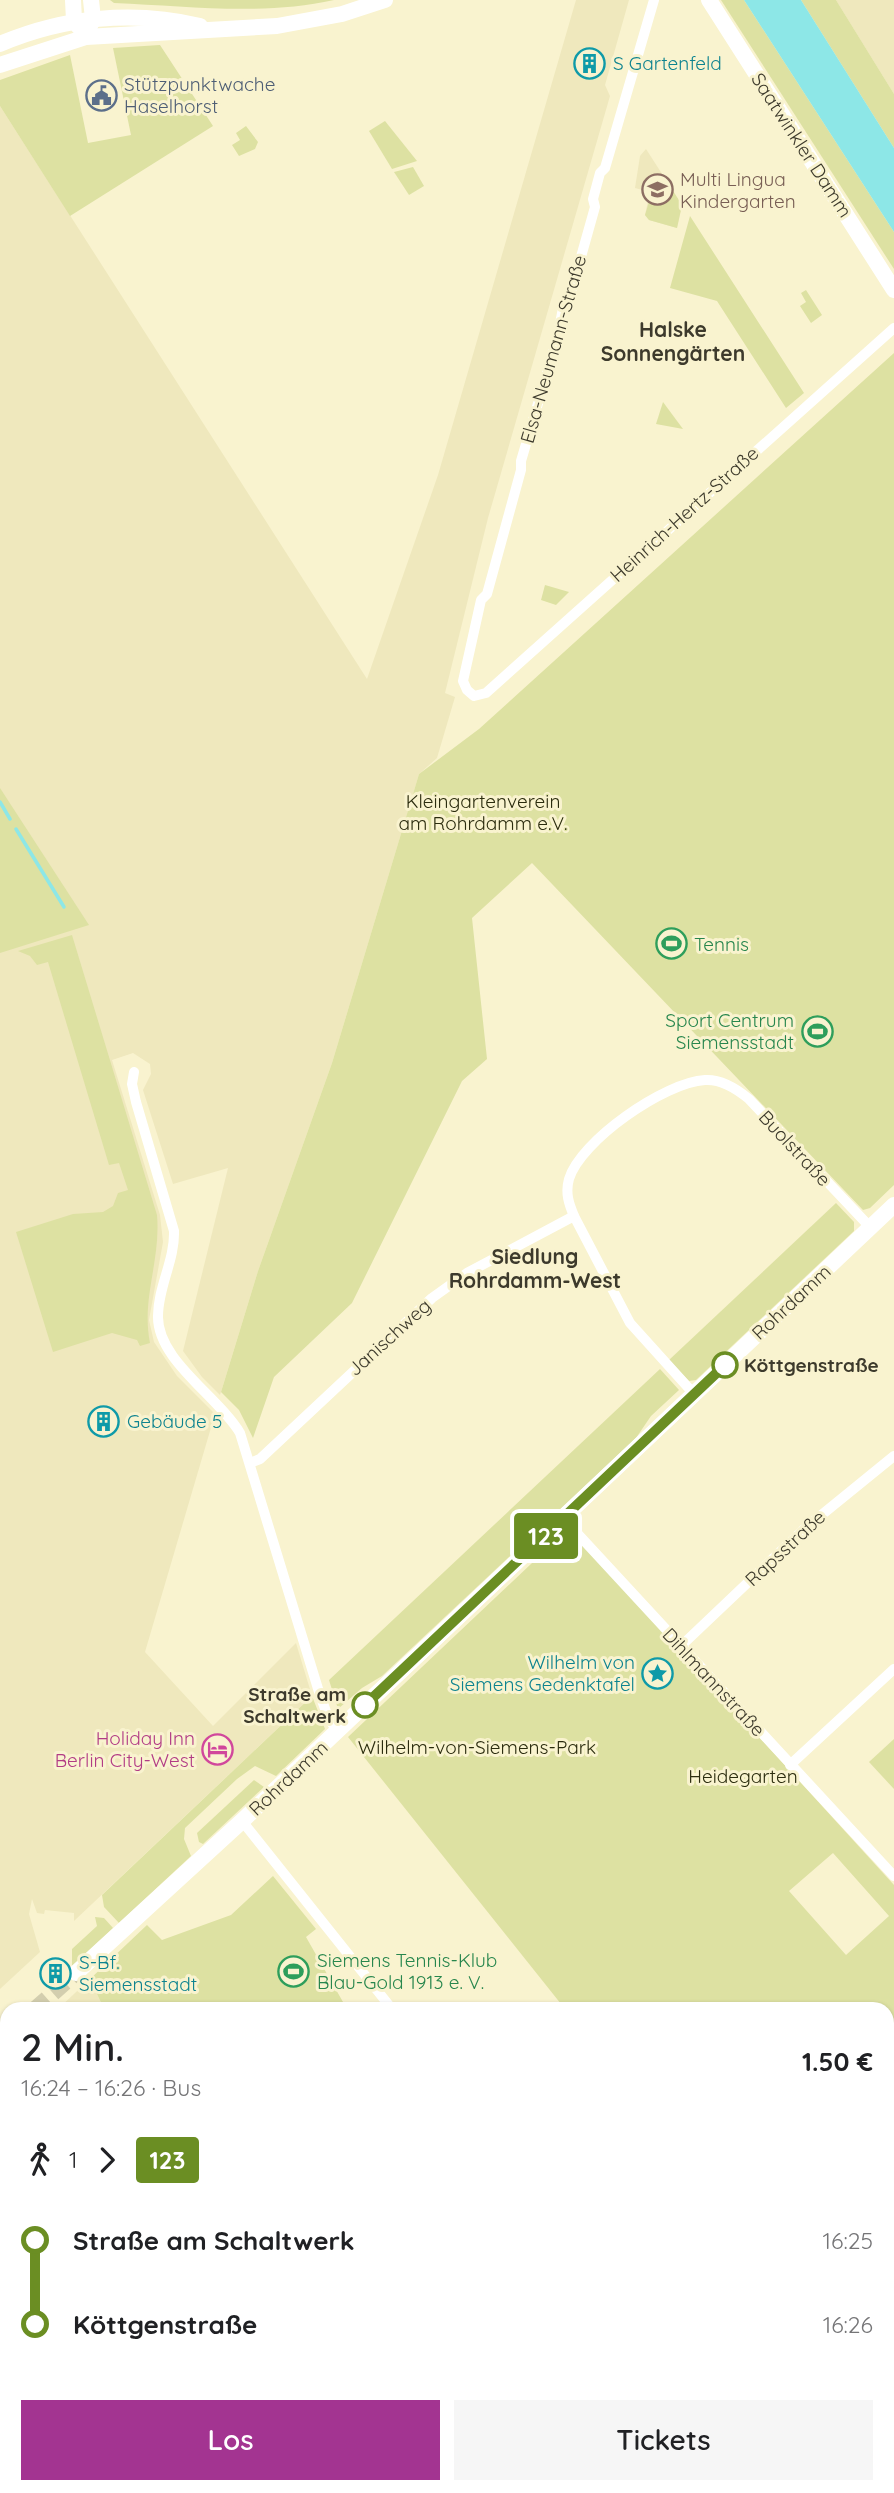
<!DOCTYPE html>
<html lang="de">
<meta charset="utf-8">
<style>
:root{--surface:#fff;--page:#f6f6f6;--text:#202124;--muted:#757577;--accent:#a33491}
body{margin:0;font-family:Quicksand,sans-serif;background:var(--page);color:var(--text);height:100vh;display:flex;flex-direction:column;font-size:26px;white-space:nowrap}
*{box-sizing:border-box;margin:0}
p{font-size:23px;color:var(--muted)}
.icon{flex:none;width:38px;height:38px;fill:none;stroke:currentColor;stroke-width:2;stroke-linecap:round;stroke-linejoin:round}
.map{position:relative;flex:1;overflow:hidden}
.panel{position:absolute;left:0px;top:2002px;width:894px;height:492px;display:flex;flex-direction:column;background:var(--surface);border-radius:21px 21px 0 0;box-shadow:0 2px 5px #0004}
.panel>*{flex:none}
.badge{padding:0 14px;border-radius:5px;font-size:24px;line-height:46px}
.map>.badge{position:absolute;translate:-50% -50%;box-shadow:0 0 0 4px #fff}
.legs{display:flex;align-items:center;gap:10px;height:77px;padding:0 21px;font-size:23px}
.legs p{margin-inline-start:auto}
.head{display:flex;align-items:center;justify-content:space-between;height:119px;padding:0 21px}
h1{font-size:38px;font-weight:600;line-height:52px}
.button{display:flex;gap:14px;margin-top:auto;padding:14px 21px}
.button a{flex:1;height:80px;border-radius:0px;background:var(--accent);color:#fff;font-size:28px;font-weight:600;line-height:80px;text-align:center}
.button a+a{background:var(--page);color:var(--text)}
ul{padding:0 21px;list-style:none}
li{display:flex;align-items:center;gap:24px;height:84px;font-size:26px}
li i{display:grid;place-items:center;width:10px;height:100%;margin:0 9px;background:currentColor}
li i::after{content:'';width:18px;height:18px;margin:-9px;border:5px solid;border-radius:50%;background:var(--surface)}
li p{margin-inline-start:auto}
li:first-child i{background:linear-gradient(#0000 50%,currentColor 0)}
li:last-child i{background:linear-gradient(currentColor 50%,#0000 0)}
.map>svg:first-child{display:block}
.built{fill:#efe8bd}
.green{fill:#dde1a2;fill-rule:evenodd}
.water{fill:#8de7e7}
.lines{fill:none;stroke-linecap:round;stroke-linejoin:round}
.stream{stroke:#8de7e7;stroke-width:3.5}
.secondary-tunnel{stroke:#d3ceae;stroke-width:16;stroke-dasharray:16 8;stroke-linecap:butt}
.street{stroke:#fff;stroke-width:10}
.secondary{stroke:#fff;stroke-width:16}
.line-1-casing{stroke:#fff;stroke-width:16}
.line-1{stroke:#6b8e23;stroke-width:10}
.stop-1-dot{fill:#fff;stroke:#6b8e23;stroke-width:3.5}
.labels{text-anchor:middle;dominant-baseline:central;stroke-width:6;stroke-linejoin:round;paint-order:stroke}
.culture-label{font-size:19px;fill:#0d838f;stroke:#f9f3cf;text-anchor:start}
.service-label{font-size:19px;fill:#4e5e75;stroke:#f9f3cf;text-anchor:start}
.street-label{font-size:19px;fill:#3d3a2c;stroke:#f9f3cf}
.education-label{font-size:19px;fill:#785e54;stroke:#f9f3cf;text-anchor:start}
.park-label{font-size:19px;fill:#2b2c0e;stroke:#f9f3cf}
.leisure-label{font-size:19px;fill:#27864d;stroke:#f9f3cf;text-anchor:start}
.stop-label{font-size:19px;font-weight:bold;fill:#3d3a2c;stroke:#f9f3cf;text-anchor:start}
.hotel-label{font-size:19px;fill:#b23c85;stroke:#f9f3cf;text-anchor:end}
.neighbourhood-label{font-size:21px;font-weight:bold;fill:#3d3a2c;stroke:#f9f3cf}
</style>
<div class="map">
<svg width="894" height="2493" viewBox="0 0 894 2493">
<rect width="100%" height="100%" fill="#f9f3cf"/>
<!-- built -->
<g class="built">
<path d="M576 0H629L605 85 610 96 488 518 445 693 455 697 437 758 419 774 332 1063 258 1271 220 1395 202 1377 183 1351 228 1168 173 1184 143 1090 151 1074 150 1064 133 1053 112 1060 160 1215 163 1242 149 1320 154 1342 177 1376 215 1414 145 1652 213 1726 296 1643 312 1696 74 1921V1913L45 1910 44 1914 37 1913 32 1899 29 1914 40 1952 0 1989V106L367 679 438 475Z"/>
<path d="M836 0H894V94Z"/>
<path d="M646 149 682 205 677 228 649 220 645 215 650 192 635 188 640 156Z"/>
<path d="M90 1979 104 2009H58Z"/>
<path d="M7 2056V2417L0 2420V2062Z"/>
<path d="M83 2487H238L240 2493H86Z"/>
</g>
<!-- green -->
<g class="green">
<path d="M110 0H334C262 16 188 6 114 3Z"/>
<path d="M721 0H744L894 232V269Z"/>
<path d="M801 0H836L894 94V148Z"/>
<path d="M160 45 213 126 70 216 0 106V80L70 55 88 143 131 135 113 48Z"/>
<path d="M385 121 417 161 392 169 369 131Z"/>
<path d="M246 126 258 142 255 149 239 156 232 145 240 140 236 133Z"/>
<path d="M413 167 424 186 409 195 394 172Z"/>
<path d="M662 174 682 205 677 228 649 220 645 215 657 176Z"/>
<path d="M690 216 804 393 786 408 717 301 670 288Z"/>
<path d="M806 290 822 315 811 323 800 306 806 302 801 293Z"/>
<path d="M894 353V1185L870 1208 863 1210 532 863 472 918 487 1059 462 1081 352 1303 274 1377 253 1438 239 1410 221 1392 258 1271 332 1063 419 774 479 729Z"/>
<path d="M663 402 683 429 656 424Z"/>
<path d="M545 585 569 592 556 605 541 600Z"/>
<path d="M0 788 89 925 0 953Z"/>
<path d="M72 935 157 1215C161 1261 141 1298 150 1343L140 1346 137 1340 112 1333 53 1352 16 1232 73 1214 103 1212 113 1206 118 1193 128 1190 119 1163 109 1165 48 962 37 965 30 956 18 951Z"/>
<path d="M836 1203 854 1222V1231L696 1380 689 1381 669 1360Z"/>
<path d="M660 1369 679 1390 651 1416 636 1438 382 1676 362 1688 338 1709 329 1680Z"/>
<path d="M569 1528 894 1885V2421L887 2412V2009H565L348 1737ZM833 1853 889 1916 846 1955 789 1891Z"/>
<path d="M312 1696 325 1729 276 1776 255 1766 237 1779 185 1828 184 1839 191 1856 119 1923 104 1907 102 1895Z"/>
<path d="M894 1739V1789L869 1762Z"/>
<path d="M254 1780 264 1787 203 1844 199 1842 197 1833Z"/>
<path d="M273 1876 316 1929 306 1937 347 2009H104L90 1979 147 1925 162 1940 231 1915Z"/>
<path d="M95 1917 104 1918 113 1928 72 1966V1949L97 1926Z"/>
<path d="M7 2283V2328L0 2331V2286Z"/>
<path d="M887 2462 894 2470V2493H825L833 2487H887Z"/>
</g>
<!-- water -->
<path class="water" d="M744 0H801L894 148V232Z"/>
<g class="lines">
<!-- stream -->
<g class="stream">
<path d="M0 802 10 819"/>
<path d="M16 829 64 907"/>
</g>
<!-- secondary-tunnel -->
<path class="secondary-tunnel" d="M35 2009 76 1973"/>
<!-- street -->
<g class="street">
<path d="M654 0 605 168 600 173 593 199 595 207 570 296 564 303 557 339 521 461V470L487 594 481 600 463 681 467 690 474 696 486 693 894 328"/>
<path d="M134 1072 132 1084 136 1102 174 1231C175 1260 158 1287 158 1316 157 1360 218 1396 240 1433L319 1692 328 1717 337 1731"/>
<path d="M694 1394 630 1323 574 1216C569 1204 565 1193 569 1179 580 1141 665 1082 705 1080 721 1079 737 1089 749 1099L870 1227"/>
<path d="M250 1463 260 1459 432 1298 467 1273 574 1216"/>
<path d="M564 1519 894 1876"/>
<path d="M681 1646 803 1530 894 1456"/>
<path d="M790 1765 894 1669"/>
<path d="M242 1821 392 2009"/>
<path d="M0 2438 7 2435"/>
<path d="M0 2470 7 2486"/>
<path d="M358 2487 361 2493"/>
<path d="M773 2487 778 2493"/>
<path d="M576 2493 586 2487"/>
</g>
<!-- secondary -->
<g class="secondary">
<path d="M73 0 74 20 79 27"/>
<path d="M709 0 894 290"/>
<path d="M89 28 93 19 91 0"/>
<path d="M0 44C63 17 133 10 200 26"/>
<path d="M0 65 86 37 277 26 342 14 385 0"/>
<path d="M76 1973 242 1821 894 1205"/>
<path d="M0 2040 7 2034"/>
</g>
</g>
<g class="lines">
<defs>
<path id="line-1" d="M365 1705 725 1365"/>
</defs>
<!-- line-1 casing -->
<use href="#line-1" class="line-1-casing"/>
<!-- line-1 -->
<use href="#line-1" class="line-1"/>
</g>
<!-- icons -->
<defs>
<symbol id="building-ring" viewBox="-11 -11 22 22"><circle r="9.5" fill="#f9f3cf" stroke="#0f9aa8" stroke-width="1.5"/><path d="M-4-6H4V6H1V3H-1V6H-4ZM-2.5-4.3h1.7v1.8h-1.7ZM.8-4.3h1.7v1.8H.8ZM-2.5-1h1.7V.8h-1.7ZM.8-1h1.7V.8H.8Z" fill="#0f9aa8"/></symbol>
<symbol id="civic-ring" viewBox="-11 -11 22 22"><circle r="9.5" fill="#f9f3cf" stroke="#5c6f8a" stroke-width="1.5"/><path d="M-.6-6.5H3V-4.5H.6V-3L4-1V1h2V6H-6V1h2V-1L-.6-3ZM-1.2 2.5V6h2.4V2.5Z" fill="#5c6f8a"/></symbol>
<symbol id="school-ring" viewBox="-11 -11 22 22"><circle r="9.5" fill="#f9f3cf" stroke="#8d6e63" stroke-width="1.5"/><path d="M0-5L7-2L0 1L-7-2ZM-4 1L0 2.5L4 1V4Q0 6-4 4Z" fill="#8d6e63"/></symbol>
<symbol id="stadium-ring" viewBox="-11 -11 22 22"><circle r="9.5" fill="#f9f3cf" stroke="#2e9e5b" stroke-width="1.5"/><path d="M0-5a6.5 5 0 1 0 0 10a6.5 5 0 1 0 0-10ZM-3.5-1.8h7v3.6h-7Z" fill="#2e9e5b"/></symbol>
<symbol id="sight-ring" viewBox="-11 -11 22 22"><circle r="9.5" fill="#f9f3cf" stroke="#0f9aa8" stroke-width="1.5"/><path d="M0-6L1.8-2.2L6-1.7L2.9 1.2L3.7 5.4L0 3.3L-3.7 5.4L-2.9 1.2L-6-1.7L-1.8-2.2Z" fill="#0f9aa8"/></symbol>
<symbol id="hotel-ring" viewBox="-11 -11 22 22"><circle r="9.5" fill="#f9f3cf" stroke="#d1479c" stroke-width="1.5"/><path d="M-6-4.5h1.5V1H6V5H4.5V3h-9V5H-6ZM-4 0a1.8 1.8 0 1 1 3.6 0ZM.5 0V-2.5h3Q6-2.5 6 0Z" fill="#d1479c"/></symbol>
</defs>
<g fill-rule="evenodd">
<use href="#building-ring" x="572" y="46" width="35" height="35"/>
<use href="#civic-ring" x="84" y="78" width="35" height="35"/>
<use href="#school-ring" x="640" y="172" width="35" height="35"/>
<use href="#stadium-ring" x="654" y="926" width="35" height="35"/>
<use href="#stadium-ring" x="800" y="1014" width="35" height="35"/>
<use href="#building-ring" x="86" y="1404" width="35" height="35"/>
<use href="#sight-ring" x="640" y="1656" width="35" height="35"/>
<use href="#hotel-ring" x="200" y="1732" width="35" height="35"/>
<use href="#stadium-ring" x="276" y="1954" width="35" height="35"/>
<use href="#building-ring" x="38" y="1956" width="35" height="35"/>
</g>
<!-- markers -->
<g class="stop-1-dot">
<circle cx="725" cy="1365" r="12"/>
<circle cx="365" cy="1705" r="12"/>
</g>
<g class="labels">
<!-- culture labels -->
<g class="culture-label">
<text x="613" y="63">S Gartenfeld</text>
<text x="127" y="1421">Gebäude 5</text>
<text x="635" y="1662" text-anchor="end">Wilhelm von<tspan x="635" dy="22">Siemens Gedenktafel</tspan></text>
<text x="79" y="1962">S-Bf.<tspan x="79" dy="22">Siemensstadt</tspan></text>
</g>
<!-- service labels -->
<g class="service-label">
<text x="124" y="84">Stützpunktwache<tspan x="124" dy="22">Haselhorst</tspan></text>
</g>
<!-- street labels -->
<g class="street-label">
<text transform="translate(802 145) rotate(57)">Saatwinkler Damm</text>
<text transform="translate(553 349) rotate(-74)">Elsa-Neumann-Straße</text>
<text transform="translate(684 514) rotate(-42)">Heinrich-Hertz-Straße</text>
<text transform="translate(795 1148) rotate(47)">Buolstraße</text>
<text transform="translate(791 1302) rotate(-43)">Rohrdamm</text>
<text transform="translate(389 1337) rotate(-42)">Janischweg</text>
<text transform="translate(785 1548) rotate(-43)">Rapsstraße</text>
<text transform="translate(714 1682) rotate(47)">Dihlmannstraße</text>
<text transform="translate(288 1778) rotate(-43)">Rohrdamm</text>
</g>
<!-- education labels -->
<g class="education-label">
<text x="680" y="179">Multi Lingua<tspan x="680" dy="22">Kindergarten</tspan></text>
</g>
<!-- park labels -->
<g class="park-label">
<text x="483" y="801">Kleingartenverein<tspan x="483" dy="22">am Rohrdamm e.V.</tspan></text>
<text x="477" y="1747">Wilhelm-von-Siemens-Park</text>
<text x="743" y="1776">Heidegarten</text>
</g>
<!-- leisure labels -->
<g class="leisure-label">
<text x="694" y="944">Tennis</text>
<text x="794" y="1020" text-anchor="end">Sport Centrum<tspan x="794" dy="22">Siemensstadt</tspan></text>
<text x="317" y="1960">Siemens Tennis-Klub<tspan x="317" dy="22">Blau-Gold 1913 e. V.</tspan></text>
</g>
<!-- stop labels -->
<g class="stop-label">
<text x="744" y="1365">Köttgenstraße</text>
<text x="346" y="1694" text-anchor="end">Straße am<tspan x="346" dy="22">Schaltwerk</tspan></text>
</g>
<!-- hotel labels -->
<g class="hotel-label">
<text x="195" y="1738">Holiday Inn<tspan x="195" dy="22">Berlin City-West</tspan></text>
</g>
<!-- neighbourhood labels -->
<g class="neighbourhood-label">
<text x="673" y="329">Halske<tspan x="673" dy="24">Sonnengärten</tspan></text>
<text x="535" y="1256">Siedlung<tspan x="535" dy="24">Rohrdamm-West</tspan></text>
</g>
</g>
</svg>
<b class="badge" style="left:546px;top:1536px;background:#6b8e23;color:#fff">123</b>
<section class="panel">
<div class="head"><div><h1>2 Min.</h1><p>16:24 – 16:26 · Bus</p></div><b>1.50 €</b></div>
<div class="legs"><svg class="icon" aria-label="walk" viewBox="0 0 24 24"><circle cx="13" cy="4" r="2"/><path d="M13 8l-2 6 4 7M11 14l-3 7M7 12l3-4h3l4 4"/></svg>1<svg class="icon" aria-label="forward" viewBox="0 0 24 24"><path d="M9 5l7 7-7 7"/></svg><b class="badge" style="background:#6b8e23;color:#fff">123</b></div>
<ul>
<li><i style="color:#6b8e23"></i><b>Straße am Schaltwerk</b><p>16:25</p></li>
<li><i style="color:#6b8e23"></i><b>Köttgenstraße</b><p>16:26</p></li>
</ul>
<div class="button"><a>Los</a><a>Tickets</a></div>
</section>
</div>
